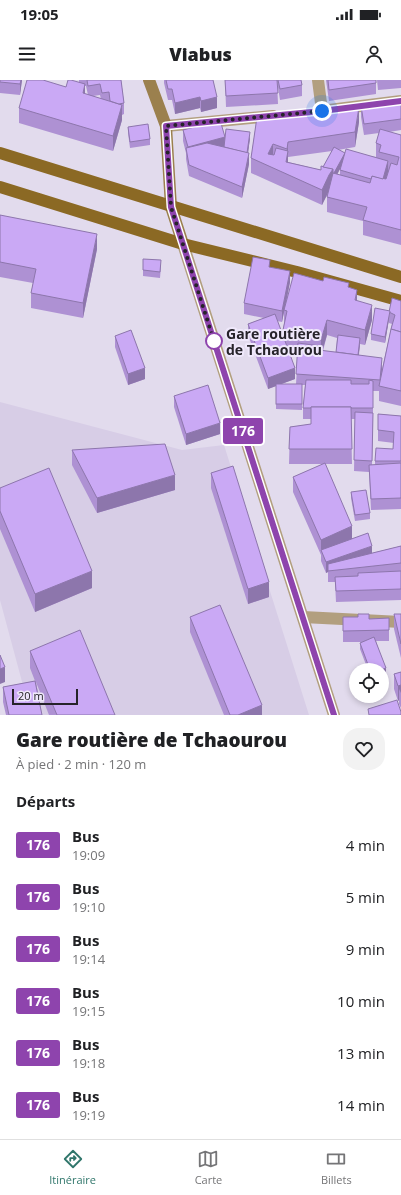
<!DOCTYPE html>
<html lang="fr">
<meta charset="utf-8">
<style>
:root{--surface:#fff;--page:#f2f2f2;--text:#202124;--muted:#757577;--line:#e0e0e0;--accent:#30766b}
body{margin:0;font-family:"Open Sans",sans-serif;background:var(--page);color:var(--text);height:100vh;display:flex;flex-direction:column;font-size:15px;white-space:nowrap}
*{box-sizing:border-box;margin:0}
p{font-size:13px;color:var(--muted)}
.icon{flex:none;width:22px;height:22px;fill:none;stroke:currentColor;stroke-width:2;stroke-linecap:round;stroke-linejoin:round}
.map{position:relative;height:635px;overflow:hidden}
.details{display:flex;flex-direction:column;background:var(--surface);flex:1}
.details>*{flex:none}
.badge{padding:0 8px;border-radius:3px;font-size:14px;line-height:26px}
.controls{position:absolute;left:349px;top:583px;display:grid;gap:8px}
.controls a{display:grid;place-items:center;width:40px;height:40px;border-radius:50%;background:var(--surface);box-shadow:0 2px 6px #0003;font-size:20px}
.scale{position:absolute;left:12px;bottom:10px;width:66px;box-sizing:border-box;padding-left:4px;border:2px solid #26232a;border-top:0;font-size:11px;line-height:14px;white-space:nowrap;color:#26232a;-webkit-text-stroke:3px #efe8fb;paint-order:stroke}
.you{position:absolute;width:20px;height:20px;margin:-10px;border:3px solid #fff;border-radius:50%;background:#1a73e8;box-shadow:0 0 0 6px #1a73e833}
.map>.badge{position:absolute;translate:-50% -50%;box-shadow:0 0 0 2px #fff}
h2{padding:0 16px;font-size:15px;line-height:36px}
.round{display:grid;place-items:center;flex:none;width:42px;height:42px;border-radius:16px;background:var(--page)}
.overview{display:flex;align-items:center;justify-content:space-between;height:68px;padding:0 16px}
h1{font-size:19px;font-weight:800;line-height:30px}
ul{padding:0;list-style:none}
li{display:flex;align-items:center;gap:12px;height:52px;padding:0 16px}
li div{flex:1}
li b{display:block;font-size:15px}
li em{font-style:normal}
li .badge{min-width:44px;font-weight:700;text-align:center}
.status{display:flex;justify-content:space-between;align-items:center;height:28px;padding:0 20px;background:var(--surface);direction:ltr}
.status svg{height:11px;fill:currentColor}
header{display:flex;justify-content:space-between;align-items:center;height:52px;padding:0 16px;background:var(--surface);font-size:18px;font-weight:800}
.dock{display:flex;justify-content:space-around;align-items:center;height:56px;border-top:1px solid var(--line);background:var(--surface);font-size:11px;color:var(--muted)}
.dock a{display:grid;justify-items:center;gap:2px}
.dock .active{color:var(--accent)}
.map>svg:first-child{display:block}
.built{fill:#d7cde6}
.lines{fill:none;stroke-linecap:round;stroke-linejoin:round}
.street{stroke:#b29f7f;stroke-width:12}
.secondary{stroke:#9b804e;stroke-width:12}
.primary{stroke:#8b6924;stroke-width:12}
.wall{fill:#ae91d3;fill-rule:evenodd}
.shaded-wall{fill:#8d76ac}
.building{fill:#caa9f5;stroke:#8d76ac}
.line-casing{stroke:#fff;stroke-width:9}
.line{stroke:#8e44ad;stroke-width:6}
.walk{stroke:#26232a;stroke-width:4;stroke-dasharray:0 7.2}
.stop-dot{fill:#fff;stroke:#8e44ad;stroke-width:2}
.labels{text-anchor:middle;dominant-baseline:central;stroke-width:4;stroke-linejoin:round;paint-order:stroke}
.stop-label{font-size:14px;font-weight:bold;fill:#26232a;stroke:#efe8fb;text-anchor:start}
</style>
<div class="status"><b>19:05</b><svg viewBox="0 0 49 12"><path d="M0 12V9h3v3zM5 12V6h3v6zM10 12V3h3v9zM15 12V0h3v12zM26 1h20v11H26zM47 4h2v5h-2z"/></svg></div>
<header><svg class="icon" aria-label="menu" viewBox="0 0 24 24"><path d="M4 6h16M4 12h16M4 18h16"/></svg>Viabus<svg class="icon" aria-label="person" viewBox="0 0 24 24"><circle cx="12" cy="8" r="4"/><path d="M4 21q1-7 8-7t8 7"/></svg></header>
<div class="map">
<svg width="401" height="635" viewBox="0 0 401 635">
<rect width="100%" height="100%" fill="#e2dbed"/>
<!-- built -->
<path class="built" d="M0 322 182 370 224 365 309 635H31L0 520Z"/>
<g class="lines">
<!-- street -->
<g class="street">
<path d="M318 0 322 31"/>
<path d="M329 30 401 21"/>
<path d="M166 46 273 36"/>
<path d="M183 164 334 635"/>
<path d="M303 537 401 542"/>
</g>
<!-- secondary -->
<path class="secondary" d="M149 0 166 46 171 127 183 164"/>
<!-- primary -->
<g class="primary">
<path d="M0 73 401 197"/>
<path d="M0 107 183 164 297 192 401 221"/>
</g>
</g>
<!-- wall -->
<g class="wall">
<path d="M0 0H22L20 15 0 13Z"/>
<path d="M79 0H121L124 23V34L122 35V40L113 71 19 43V28L66 7 79 2ZM85 6H86L88 15 85 14ZM100 15 101 19 93 16Z"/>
<path d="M164 0H213L217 28 201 32 200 28 175 34 172 20H168L164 3Z"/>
<path d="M225 0H301L302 5V16L280 20 277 1 278 24 226 27Z"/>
<path d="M326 0H376V14L329 21Z"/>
<path d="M377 0H401V8L378 10Z"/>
<path d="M401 21V50L389 52 401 55V165L363 155V141L327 132V117L329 110 322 125 251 93V78L257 37 359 42 355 67 338 70 345 73 376 77V63L379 53 364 55 361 37V26ZM332 71 323 87 321 90 288 82V77ZM342 84 340 90V95L337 94Z"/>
<path d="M201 41 212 42 225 65 250 58 248 73 249 84 242 118 189 96 186 79V73L183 61V50L201 46Z"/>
<path d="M128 47 150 59V65L130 68 128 53Z"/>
<path d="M0 135 97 169 83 238 31 228V213L33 203 0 197Z"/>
<path d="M161 186 160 198 143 196V190Z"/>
<path d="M270 187 290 202 286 224 357 221 372 240 365 265 360 264 359 275 382 289 392 244 389 243V239L385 263 371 260V254L390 231 401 221V326L379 321V311H373V344L372 385H375V381L393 369 394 363 378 361V334L401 336V429L371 430 369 392 354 391 355 339H351L352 384H325L352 459 372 473 401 466V520L336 522 335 502H328V492L326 493 321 481V475L293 412V397L324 384H289L290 347 311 344V339H303V328L305 305H302V330L276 329V306L268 309 248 255V244L264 238 244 234V223ZM284 232V244L283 250V255L277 241 282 242ZM327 255 337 258 336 272 323 271ZM287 266 298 269 296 304H281L295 299Z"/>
<path d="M115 256 145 299 128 305 115 267Z"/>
<path d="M174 316 220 354 186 365 174 327Z"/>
<path d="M72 370 175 410 97 433 72 385Z"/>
<path d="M211 393 269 517 248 524 211 408Z"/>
<path d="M0 408 92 508 35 532 0 449Z"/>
<path d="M351 412 370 433V439L355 441 351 418Z"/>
<path d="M394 534H401V578L394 549Z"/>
<path d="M190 537 262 635H224L190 552Z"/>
<path d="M343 537 369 539 389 538V561H376L386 594 382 590H368L360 569V563L362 562H343Z"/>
<path d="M30 571 115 635H49L36 602 42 635H6L3 622V607L35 601 30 588Z"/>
<path d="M401 592V628L399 624V620L398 621 394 609V594Z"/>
</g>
<!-- shaded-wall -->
<g class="shaded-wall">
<path d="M21 0H22L20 15V4Z"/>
<path d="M85 4V19L83 13Z"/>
<path d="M200 17V28L175 34V23Z"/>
<path d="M217 17V28L201 32V21Z"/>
<path d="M122 25V40L113 71V56Z"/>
<path d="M359 27V42L355 67V52Z"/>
<path d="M250 52V58L247 81V75Z"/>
<path d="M225 57V68L188 78V67Z"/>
<path d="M288 62V74V71V86L286 82 287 78V69Z"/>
<path d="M273 64V79L268 74Z"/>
<path d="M249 73V84L242 118V107Z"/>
<path d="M345 73V79L322 125V110L329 95Z"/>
<path d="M388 81V92L382 113V102Z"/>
<path d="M97 154V169L83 238V223Z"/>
<path d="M290 191V202L282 242V231Z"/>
<path d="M357 210V225L355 220Z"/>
<path d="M372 225V240L365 265V250Z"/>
<path d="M389 233V239L385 263V257Z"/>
<path d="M327 240V255L321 275V260Z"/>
<path d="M360 258V264L358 280V275Z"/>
<path d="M382 278V289L380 300Z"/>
<path d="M145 288V299L128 305V294Z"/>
<path d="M295 288V299L268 309V298Z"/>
<path d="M220 343V354L186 365V354Z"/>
<path d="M175 395V410L97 433V418Z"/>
<path d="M352 446V461L321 470V475V460Z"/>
<path d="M372 466V477L328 491V492L326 493V482Z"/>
<path d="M92 491V508L35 532V514Z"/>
<path d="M269 502V517L248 524V509Z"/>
<path d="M5 587V602L0 604V589Z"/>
<path d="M386 588V594L382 595V590H381Z"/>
<path d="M401 605V613L399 609V620L398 621V606Z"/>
<path d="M262 625V635H238Z"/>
</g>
<!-- building -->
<g class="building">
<path d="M0 0H21L20 4 0 2Z"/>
<path d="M27 0H43L66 7 68 0H71L85 4 83 13 122 25 113 56 19 28Z"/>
<path d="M87 0H121L124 23 119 24 110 21 109 12 102 13 100 4 88 6Z"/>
<path d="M166 0H213L217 17 201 21 200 17 175 23 172 9H168Z"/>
<path d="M225 0H277L278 13 226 16Z"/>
<path d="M278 0H301L302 5 280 9Z"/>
<path d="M328 0H376V3L329 10Z"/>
<path d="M401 21V39L364 44 361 26Z"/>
<path d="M359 27 355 52 288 62 287 69 273 64 268 74 274 75 276 68 288 71 286 82 321 90V86L333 89 329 95 322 110 251 78 257 37Z"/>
<path d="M211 38 212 42 220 40 225 57 188 67 183 50 202 45 201 41Z"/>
<path d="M148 44 150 59 130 62 128 47Z"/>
<path d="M226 49 250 52 247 73 224 67Z"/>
<path d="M380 49 401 55V150L363 140 367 127 327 117 333 93 370 103 372 96 386 99 391 83 397 85 399 77 379 72 381 65 376 63Z"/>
<path d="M207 63 249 73 242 107 189 85 186 68Z"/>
<path d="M334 67 345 73 334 93H333V89L323 87Z"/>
<path d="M346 69 388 81 383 99 372 96 371 99 340 90Z"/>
<path d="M0 135 97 154 83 223 31 213 36 189 0 182Z"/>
<path d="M253 177 270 180 269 187 290 191 282 231 244 223Z"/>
<path d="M143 179 161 180 160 192 143 190Z"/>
<path d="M294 193 323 201 324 197 349 203 348 207 357 210 355 220 372 225 365 250 327 240 321 260 283 250 287 231 284 230Z"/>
<path d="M392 218 401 221V252L391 249 395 235 389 232Z"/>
<path d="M375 228 390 231 385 257 371 254Z"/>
<path d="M275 234 295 288 268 298 248 244Z"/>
<path d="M391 249 401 252V311L379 306Z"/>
<path d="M131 250 145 288 128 294 115 256Z"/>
<path d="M338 255 360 258 358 275 336 272Z"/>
<path d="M298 263 320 266 319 270 382 278 380 300 296 294Z"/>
<path d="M306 300H351V304H369V300L373 301V328H351V327H311V328H303Z"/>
<rect x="276" y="304" width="26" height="20"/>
<path d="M208 305 220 343 186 354 174 316Z"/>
<path d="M311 327H351L352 369H289L290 347 311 344Z"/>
<path d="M355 332 373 333 372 381 354 380Z"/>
<path d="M378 334 401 336V381H375L376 368 393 369 394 352 378 350Z"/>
<path d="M165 364 175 395 97 418 72 370Z"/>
<path d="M325 383 352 446 321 460 293 397Z"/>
<path d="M401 383V418L371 419 369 385Z"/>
<path d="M233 386 269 502 248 509 211 393Z"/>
<path d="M49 388 92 491 35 514 0 431V408Z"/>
<path d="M366 410 370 433 355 435 351 412Z"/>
<path d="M368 453 372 466 326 482 321 470Z"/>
<path d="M401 466V483L328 491V484Z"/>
<path d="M401 491V509L336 511 335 497 358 496V493Z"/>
<path d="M220 525 262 625 238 635H230L190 537Z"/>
<path d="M358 534H369V539L389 538V550L343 551V537H358Z"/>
<path d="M394 534H401V564Z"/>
<path d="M80 550 115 635H57L30 571Z"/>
<path d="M374 557 386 588 381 590H370L360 563Z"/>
<path d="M0 575 5 587 0 589Z"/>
<path d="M401 592V605L398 606 394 594Z"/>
<path d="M35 601 42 635H9L3 607Z"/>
<path d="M397 620 401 632V635H369L368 629Z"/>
</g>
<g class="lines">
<defs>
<path id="line" d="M334 635 171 127 166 46 322 31 401 21"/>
</defs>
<!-- line casing -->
<use href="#line" class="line-casing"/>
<!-- line -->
<use href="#line" class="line"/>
<!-- walk -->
<path class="walk" d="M214 261 215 264 171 127 166 46 322 31"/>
</g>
<!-- markers -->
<circle class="stop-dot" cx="214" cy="261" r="8"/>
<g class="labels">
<!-- stop labels -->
<g class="stop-label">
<text x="226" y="253">Gare routière<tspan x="226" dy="16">de Tchaourou</tspan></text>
</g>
</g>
</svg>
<div class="controls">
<a><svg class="icon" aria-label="locate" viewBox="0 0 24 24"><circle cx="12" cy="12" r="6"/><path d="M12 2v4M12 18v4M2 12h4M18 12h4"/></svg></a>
</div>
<div class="scale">20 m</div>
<div class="you" style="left:322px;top:31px"></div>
<b class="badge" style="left:243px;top:351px;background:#8e44ad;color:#fff">176</b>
</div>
<section class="details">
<div class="overview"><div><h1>Gare routière de Tchaourou</h1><p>À pied · 2 min · 120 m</p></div><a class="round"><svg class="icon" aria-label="heart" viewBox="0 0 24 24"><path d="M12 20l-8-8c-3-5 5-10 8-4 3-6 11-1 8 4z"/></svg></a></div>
<h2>Départs</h2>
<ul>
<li><span class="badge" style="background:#8e44ad;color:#fff">176</span><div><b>Bus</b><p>19:09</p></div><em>4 min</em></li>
<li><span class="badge" style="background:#8e44ad;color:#fff">176</span><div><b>Bus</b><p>19:10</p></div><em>5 min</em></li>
<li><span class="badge" style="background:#8e44ad;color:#fff">176</span><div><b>Bus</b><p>19:14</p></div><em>9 min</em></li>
<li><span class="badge" style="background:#8e44ad;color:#fff">176</span><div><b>Bus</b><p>19:15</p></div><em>10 min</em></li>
<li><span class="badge" style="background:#8e44ad;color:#fff">176</span><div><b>Bus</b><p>19:18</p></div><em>13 min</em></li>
<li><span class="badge" style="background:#8e44ad;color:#fff">176</span><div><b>Bus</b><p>19:19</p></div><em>14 min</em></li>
</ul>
</section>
<nav class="dock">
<a class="active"><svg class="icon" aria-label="directions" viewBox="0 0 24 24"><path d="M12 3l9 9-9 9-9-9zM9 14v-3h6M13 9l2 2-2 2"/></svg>Itinéraire</a>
<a><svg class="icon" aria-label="map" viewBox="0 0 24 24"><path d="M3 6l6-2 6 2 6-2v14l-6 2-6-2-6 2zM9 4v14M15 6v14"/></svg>Carte</a>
<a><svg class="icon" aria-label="tickets" viewBox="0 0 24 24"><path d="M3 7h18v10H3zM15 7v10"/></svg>Billets</a>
</nav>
